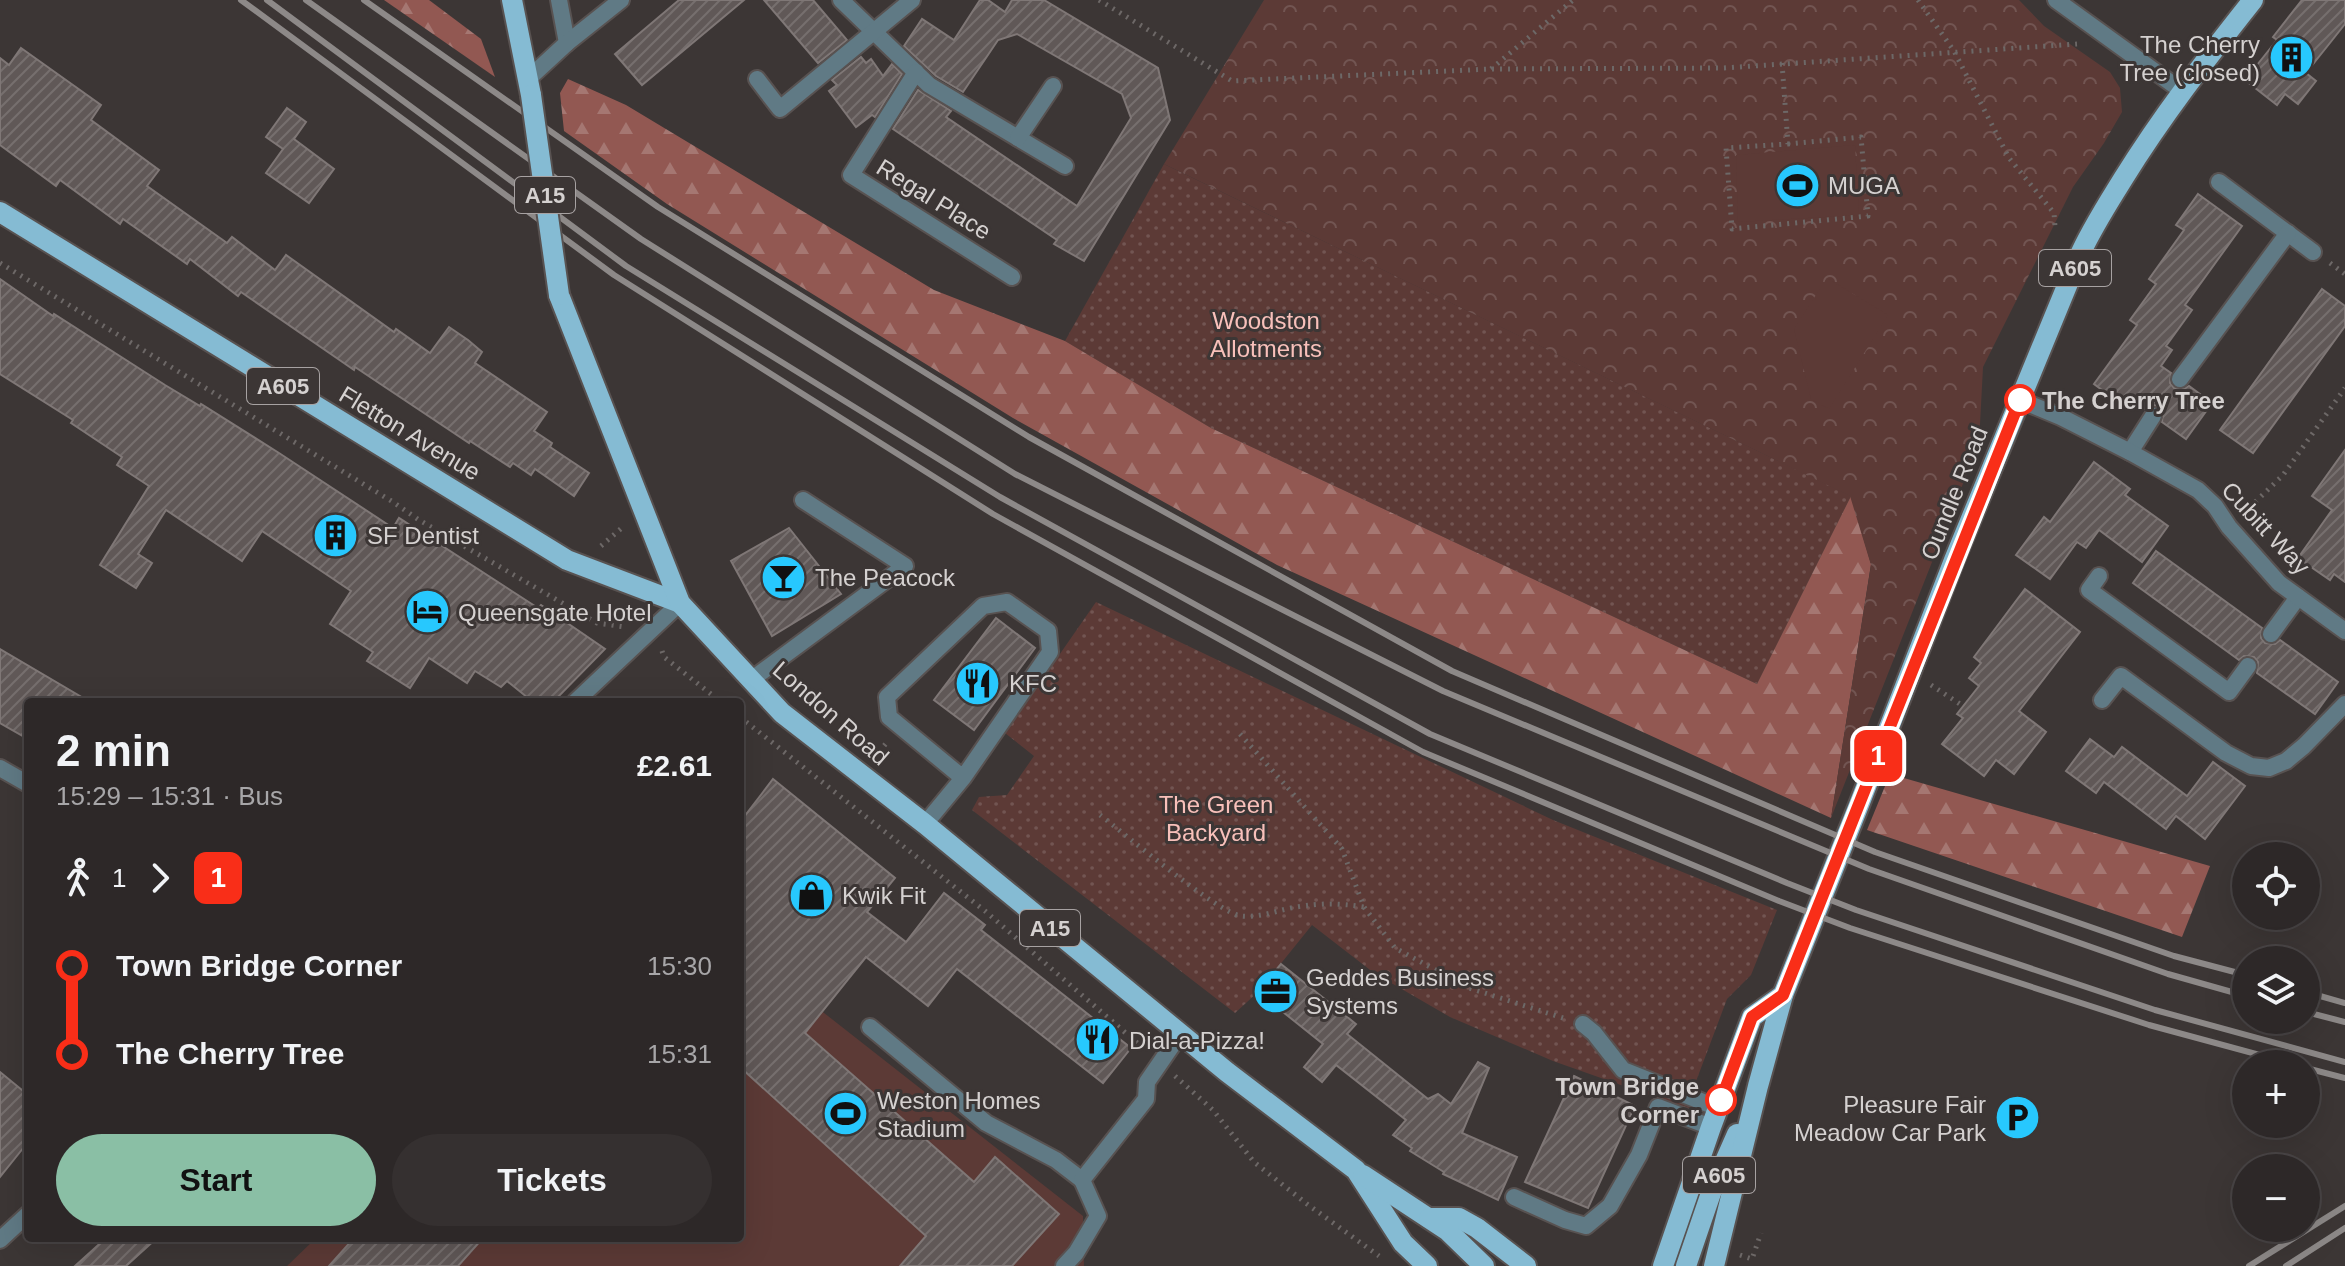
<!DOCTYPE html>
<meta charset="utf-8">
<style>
:root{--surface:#2d2828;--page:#353030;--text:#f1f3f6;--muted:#a7a6a8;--line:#484445;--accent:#8abfa5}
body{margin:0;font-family:Arial,sans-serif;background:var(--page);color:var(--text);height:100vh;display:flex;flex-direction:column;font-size:30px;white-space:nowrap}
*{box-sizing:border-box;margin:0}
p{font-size:26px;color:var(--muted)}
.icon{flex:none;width:44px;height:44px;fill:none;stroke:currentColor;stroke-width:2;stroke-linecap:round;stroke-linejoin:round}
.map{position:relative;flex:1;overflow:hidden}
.drawer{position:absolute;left:24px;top:698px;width:720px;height:544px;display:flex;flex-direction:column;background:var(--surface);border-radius:8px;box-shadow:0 8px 32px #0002,0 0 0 2px var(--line)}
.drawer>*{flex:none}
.badge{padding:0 16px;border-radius:12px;font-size:28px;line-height:52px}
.controls{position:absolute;left:2232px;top:842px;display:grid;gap:16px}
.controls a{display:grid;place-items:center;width:88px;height:88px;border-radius:50%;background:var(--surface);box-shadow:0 8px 32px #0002,0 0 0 2px var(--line);font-size:40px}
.map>.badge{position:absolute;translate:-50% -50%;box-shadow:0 0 0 4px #fff}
.legs{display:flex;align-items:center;gap:12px;height:88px;padding:0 32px;font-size:26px}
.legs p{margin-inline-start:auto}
.overview{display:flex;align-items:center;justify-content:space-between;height:136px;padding:0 32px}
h1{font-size:44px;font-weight:700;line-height:60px}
.primary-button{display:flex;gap:16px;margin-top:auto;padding:16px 32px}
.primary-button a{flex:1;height:92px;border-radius:48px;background:var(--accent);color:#111;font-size:32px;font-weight:700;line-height:92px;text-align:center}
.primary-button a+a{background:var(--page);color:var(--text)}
ul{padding:0 32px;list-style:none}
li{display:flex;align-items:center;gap:28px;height:88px;font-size:30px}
li i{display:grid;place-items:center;width:12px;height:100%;margin:0 10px;background:currentColor}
li i::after{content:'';width:20px;height:20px;margin:-10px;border:6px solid;border-radius:50%;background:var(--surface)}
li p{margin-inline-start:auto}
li:first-child i{background:linear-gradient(#0000 50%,currentColor 0)}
li:last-child i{background:linear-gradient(currentColor 50%,#0000 0)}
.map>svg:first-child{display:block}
.grass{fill:url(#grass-dots)}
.forest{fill:url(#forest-firs)}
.park{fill:url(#park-crowns)}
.pitch{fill:#5c3a36}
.building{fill:url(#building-hatch);stroke:#7f7776;stroke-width:2}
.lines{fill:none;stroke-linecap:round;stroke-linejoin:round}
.lane-casing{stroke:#585251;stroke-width:20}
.street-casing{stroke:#585251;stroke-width:20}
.primary-casing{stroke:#585251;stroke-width:24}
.path{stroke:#6d6867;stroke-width:5;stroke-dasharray:2 6;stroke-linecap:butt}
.lane{stroke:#607a85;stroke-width:16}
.street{stroke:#607a85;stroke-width:16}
.primary{stroke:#85bbd3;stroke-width:20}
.rail{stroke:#8d8988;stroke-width:6}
.primary-bridge-casing{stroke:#585251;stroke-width:24;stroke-linecap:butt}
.primary-bridge{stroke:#85bbd3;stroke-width:20}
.line-1-casing{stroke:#fff;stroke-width:18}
.line-1{stroke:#f92e18;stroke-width:12}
.stop-1-dot{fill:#fff;stroke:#f92e18;stroke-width:4}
.labels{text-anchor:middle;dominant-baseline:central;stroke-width:6;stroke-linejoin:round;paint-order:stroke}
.shield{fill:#3c3635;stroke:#a7a2a2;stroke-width:2}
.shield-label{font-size:22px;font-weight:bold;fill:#d5d1d0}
.poi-label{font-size:24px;fill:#d5d1d0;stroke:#3c3635;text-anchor:start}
.street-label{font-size:24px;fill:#d5d1d0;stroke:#3c3635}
.park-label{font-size:24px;fill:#f8c0ba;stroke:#3c3635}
.stop-label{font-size:24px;font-weight:bold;fill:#d5d1d0;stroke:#3c3635;text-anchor:start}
</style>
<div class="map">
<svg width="2345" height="1266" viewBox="0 0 2345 1266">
<defs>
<pattern id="grass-dots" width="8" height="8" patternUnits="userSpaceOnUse" patternTransform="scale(2)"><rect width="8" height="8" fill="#5c3a36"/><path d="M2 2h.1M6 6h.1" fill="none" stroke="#725552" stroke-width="1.8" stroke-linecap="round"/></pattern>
<pattern id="forest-firs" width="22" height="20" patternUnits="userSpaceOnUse" patternTransform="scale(2)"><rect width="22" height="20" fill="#925852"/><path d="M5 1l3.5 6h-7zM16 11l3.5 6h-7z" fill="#a57772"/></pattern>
<pattern id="park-crowns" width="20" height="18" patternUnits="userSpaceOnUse" patternTransform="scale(2)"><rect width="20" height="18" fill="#5c3a36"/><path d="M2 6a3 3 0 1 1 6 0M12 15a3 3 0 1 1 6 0" fill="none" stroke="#725552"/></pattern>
<pattern id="building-hatch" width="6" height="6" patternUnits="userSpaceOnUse" patternTransform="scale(2)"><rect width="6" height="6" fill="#605857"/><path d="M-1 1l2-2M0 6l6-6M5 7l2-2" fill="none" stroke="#766f6e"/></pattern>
</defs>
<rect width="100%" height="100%" fill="#3c3635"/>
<!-- grass -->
<g class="grass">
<path d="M1164 164 1851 496 1757 684 1211 428 1065 341Z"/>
<path d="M1096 602 1553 820 1777 910 1751 975 1727 999 1695 1084 1704 1094 1697 1112 1553 1061 1450 1017 1374 973 1312 925 1258 992 1235 1013 972 810 979 797 1007 795 1034 756 1005 733Z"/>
</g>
<!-- forest -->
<g class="forest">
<path d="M384 0H429L481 39 495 77Z"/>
<path d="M568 79 626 105 934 290 1065 341 1211 428 1757 684 1851 496 1871 564 1831 818 1277 565 1013 418 667 204 564 131 560 93Z"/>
<path d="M1890 774 2210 866 2182 937 1867 830Z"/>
</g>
<!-- park -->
<path class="park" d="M1264 0H2019L2044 26 2110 72 2120 88 2122 112 2104 143 2073 187 1983 367 1979 443 1831 818 1871 565 1850 496 1164 164Z"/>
<!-- pitch -->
<g class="pitch">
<path d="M1855 145 1859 215 1738 222 1736 155Z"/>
<path d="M1827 278 1888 315 1829 409 1811 399 1794 329Z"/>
<path d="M740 947 1083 1216 1084 1266H287L316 1238H740Z"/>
</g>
<!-- building -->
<g class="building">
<path d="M679 0H744L642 85 615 54Z"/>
<path d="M764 0H813L847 40 818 63Z"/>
<path d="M980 0H988L1005 12 1012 0H1044L1158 68 1170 120 1084 261 1054 244 1057 240 893 129 918 90 951 111 946 117 1077 206 1131 118 1122 94 1017 34 998 40 963 92 936 76 904 46 922 19 954 40Z"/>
<path d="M2302 0H2345V24L2306 73 2316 81 2298 104 2285 94 2277 105 2245 80 2277 40 2273 37Z"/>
<path d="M21 48 101 105 91 120 159 170 147 186 227 243 232 237 275 270 286 255 394 332 396 329 430 353 449 327 468 340 482 352 475 363 547 412 534 431 552 443 550 447 589 473 574 496 535 469 531 475 513 463 510 467 470 441 469 443 355 367 354 370 241 292 238 296 190 259 187 264 123 219 120 224 60 180 56 186 0 145V58L9 65Z"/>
<path d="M861 57 866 63 871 59 883 76 892 64 902 74 875 117 872 115 856 127 829 91 837 85 832 80Z"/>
<path d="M287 108 306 122 294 139 334 169 309 203 266 173 283 149 266 137Z"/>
<path d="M2198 194 2242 226 2185 305 2192 310 2166 346 2172 350 2161 366 2171 373 2170 383 2174 388 2184 389 2189 386 2212 403 2186 439 2162 422 2163 412 2158 406 2153 405 2144 409 2134 402 2129 410 2094 384 2137 325 2130 320 2156 284 2149 279 2184 230 2176 225Z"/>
<path d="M0 279 53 316 54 314 165 385 200 406 201 404 279 453 393 528 399 518 538 608 541 605 605 649 553 702H533L507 681 501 687 475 671 467 683 429 658 410 688 367 661 373 652 330 624 351 591 262 531 242 561 166 510 138 554 152 563 136 588 100 565 149 486 117 465 122 457 71 423 73 420 0 374Z"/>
<path d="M2322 289 2345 306V326L2253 453 2220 430Z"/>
<path d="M2345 450V582L2334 574 2330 580 2298 558 2332 510 2312 496Z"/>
<path d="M2094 462 2130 489 2125 495 2168 526 2142 562 2099 530 2086 548 2077 542 2050 579 2016 555 2044 517 2050 522Z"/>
<path d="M789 528 841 594 772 636 731 561Z"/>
<path d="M2156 551 2262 628 2261 638 2265 643 2275 644 2280 640 2338 682 2315 714 2257 673 2258 662 2254 657 2244 656 2239 660 2133 583Z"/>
<path d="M2025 589 2080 632 2019 711 2046 732 2014 774 1996 760 1984 776 1942 744 1963 718 1957 714 1979 686 1969 678 1981 663 1974 657Z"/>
<path d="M996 618 1035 648 974 730 934 700Z"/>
<path d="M0 649 90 702H28V739L0 723Z"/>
<path d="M2090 739 2114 757 2122 747 2187 796 2213 762 2245 786 2205 839 2176 816 2166 829 2104 782 2096 793 2066 771Z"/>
<path d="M773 779 895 878 867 912 906 942 944 893 985 925 981 930 1131 1048 1103 1083 957 969 928 1006 866 957 805 1033 974 1182 995 1157 1059 1214 1012 1266H900L926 1236 740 1067V829L744 817Z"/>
<path d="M1281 964 1356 1024 1347 1034 1428 1099 1438 1094 1451 1104 1478 1062 1489 1068 1462 1133 1517 1157 1498 1200 1443 1174 1444 1172 1410 1151 1412 1148 1393 1135 1406 1120 1336 1065 1322 1082 1304 1067 1323 1044 1258 992Z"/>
<path d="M0 1072 28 1095V1142L0 1177Z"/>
<path d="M1574 1076 1635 1106 1588 1208 1525 1182Z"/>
<path d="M106 1238H157L126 1266H75Z"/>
<path d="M354 1238H483L458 1266H329Z"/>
</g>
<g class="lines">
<defs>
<g id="lane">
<path d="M559 0 567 43"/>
<path d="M2219 182 2313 252"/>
<path d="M2180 379 2288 233"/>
<path d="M2130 452 2153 416"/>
<path d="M2099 576 2089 590 2229 692 2248 666"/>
<path d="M2271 634 2298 597"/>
<path d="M751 680 905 566 803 500"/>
<path d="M925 824 963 778 1050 652 1048 631 1007 602 983 606 887 697 889 717 963 778"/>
<path d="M1583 1024 1594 1033 1623 1070 1718 1108"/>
<path d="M870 1027 986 1123 1056 1160 1082 1180"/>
<path d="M1514 1197 1565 1220 1586 1226 1610 1206 1639 1155 1658 1107 1711 1127"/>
<path d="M1064 1266 1076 1253 1098 1216 1082 1180 1146 1099 1147 1082 1180 1034"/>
</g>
<g id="street">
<path d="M841 0 929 85 1065 166"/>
<path d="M2056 0 2182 91"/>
<path d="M916 72 851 175 1012 277"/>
<path d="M528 79 567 43 621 0"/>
<path d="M757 79 780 109 912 0"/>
<path d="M1018 138 1053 86"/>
<path d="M2020 400 2061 417 2130 452 2198 490 2215 506 2229 527 2279 583 2345 631"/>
<path d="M2102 700 2121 676 2226 753 2251 766 2269 768 2286 761 2304 746 2345 704"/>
<path d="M575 702 680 603"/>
<path d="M0 768 28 784"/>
<path d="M0 1240 28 1214"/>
</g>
<g id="primary">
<path d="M512 0 531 95"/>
<path d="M0 212 567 560 680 603"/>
<path d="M559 295 680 603 782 713 925 824 1227 1072 1356 1170 1403 1243 1427 1266"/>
<path d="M1363 1175 1448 1231 1484 1266"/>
<path d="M1429 1218H1459L1477 1228 1526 1266"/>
<path d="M1663 1266 1711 1127 1752 1017 1783 995"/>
<path d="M1686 1266 1711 1193 1737 1134"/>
<path d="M1714 1266 1758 1086 1783 995 1859 805 1954 560 2078 259C2090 231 2107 205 2123 179 2162 116 2207 58 2253 0"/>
</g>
</defs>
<!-- lane casing -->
<use href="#lane" class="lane-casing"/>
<!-- street casing -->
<use href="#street" class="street-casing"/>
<!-- primary casing -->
<use href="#primary" class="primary-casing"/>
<!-- path -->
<g class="path">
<path d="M1099 0 1232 81 1491 69 1724 68 2077 44"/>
<path d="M1918 0 1954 51 2009 158 2054 213 2055 227"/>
<path d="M1782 63 1788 144 1726 148 1732 229 1868 216 1861 137 1788 144"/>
<path d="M1491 69 1573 0"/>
<path d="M0 263 393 502 419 520 597 623 625 627"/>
<path d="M2330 263 2345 274"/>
<path d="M2244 513 2283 475 2345 388"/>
<path d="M601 546 624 526"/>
<path d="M662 651 664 657 721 702"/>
<path d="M1931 685 1963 706"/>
<path d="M740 717 985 911 1143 1048"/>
<path d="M1240 734 1342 849 1364 907 1395 948 1469 988 1563 1018"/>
<path d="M874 758 888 741"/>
<path d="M1100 815C1125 834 1218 913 1241 916 1260 918 1278 910 1296 907 1321 903 1339 903 1364 907"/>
<path d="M1175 1076 1213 1110 1254 1162 1307 1204 1379 1256"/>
<path d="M1740 1255 1752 1259 1761 1233"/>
</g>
<!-- lane -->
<use href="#lane" class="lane"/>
<!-- street -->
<use href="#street" class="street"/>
<!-- primary -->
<use href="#primary" class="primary"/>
<!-- rail -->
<g class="rail">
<path d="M241 0 614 275 993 514 1423 752 1779 901 1850 928 2149 1025 2293 1064"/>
<path d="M267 0 626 266 1000 497 1430 734 1787 883 1856 910 2155 1010 2345 1062"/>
<path d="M306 0 641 239 1015 474 1443 691 1869 869 2168 974 2246 996"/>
<path d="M364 0 658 207 1029 437 1452 671 1875 852 2174 956 2246 975"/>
<path d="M2306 992 2345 1003"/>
<path d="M2306 1012 2345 1022"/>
<path d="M2306 1068 2345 1078"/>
<path d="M2249 1266 2345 1206"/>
<path d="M2286 1266 2345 1228"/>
</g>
<defs>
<path id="primary-bridge" d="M531 95 559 295"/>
</defs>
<!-- primary-bridge casing -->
<use href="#primary-bridge" class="primary-bridge-casing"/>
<!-- primary-bridge -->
<use href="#primary-bridge" class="primary-bridge"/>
</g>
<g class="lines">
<defs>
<path id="line-1" d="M1721 1100 1752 1017 1783 995 2020 400"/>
</defs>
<!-- line-1 casing -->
<use href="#line-1" class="line-1-casing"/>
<!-- line-1 -->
<use href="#line-1" class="line-1"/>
</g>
<!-- icons -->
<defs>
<symbol id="building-disc" viewBox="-11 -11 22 22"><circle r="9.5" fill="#27c8fe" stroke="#3c3635"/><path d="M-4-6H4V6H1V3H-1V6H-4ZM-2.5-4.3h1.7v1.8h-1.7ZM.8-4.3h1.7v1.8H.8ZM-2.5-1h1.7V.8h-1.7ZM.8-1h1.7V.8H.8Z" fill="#111"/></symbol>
<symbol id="stadium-disc" viewBox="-11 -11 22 22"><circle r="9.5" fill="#27c8fe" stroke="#3c3635"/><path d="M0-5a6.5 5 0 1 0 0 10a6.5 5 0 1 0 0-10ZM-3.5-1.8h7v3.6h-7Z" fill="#111"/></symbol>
<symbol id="bar-disc" viewBox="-11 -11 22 22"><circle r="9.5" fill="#27c8fe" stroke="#3c3635"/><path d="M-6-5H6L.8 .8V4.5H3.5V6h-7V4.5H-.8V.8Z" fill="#111"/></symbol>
<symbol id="hotel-disc" viewBox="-11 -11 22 22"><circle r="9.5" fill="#27c8fe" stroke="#3c3635"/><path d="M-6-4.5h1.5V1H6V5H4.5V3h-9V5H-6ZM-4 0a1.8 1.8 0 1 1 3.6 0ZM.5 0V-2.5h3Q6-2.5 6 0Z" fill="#111"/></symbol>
<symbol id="restaurant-disc" viewBox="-11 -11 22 22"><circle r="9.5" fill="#27c8fe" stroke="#3c3635"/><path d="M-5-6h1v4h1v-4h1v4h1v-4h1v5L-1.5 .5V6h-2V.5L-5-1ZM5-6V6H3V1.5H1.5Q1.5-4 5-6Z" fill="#111"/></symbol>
<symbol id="shop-disc" viewBox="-11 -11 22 22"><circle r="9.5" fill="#27c8fe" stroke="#3c3635"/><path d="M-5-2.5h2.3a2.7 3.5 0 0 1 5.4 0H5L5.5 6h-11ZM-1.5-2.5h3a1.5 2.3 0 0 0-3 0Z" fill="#111"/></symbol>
<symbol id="office-disc" viewBox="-11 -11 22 22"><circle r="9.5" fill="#27c8fe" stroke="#3c3635"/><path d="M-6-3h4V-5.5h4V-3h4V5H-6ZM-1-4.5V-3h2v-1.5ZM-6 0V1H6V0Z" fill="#111"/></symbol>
<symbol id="parking-disc" viewBox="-11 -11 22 22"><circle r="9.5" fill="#27c8fe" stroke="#3c3635"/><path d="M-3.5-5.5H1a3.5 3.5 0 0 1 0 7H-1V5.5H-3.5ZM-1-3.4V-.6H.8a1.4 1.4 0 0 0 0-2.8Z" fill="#111"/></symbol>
</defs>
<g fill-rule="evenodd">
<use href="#building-disc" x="2266" y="32" width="51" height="51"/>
<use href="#stadium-disc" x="1772" y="160" width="51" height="51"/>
<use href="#building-disc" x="310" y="510" width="51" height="51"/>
<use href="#bar-disc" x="758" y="552" width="51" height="51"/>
<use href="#hotel-disc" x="402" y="586" width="51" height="51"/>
<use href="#restaurant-disc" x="952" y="658" width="51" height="51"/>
<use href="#shop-disc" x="786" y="870" width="51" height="51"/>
<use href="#office-disc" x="1250" y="966" width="51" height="51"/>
<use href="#restaurant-disc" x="1072" y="1014" width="51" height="51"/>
<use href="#stadium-disc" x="820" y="1088" width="51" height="51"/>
<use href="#parking-disc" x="1992" y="1092" width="51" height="51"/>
</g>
<!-- markers -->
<g class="stop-1-dot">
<circle cx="2020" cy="400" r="14"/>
<circle cx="1721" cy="1100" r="14"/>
</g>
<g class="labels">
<!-- shield labels -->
<g class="shield">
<rect x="515" y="177" width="60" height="36" rx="6"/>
<rect x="2039" y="250" width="72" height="36" rx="6"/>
<rect x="247" y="368" width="72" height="36" rx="6"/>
<rect x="1020" y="910" width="60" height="36" rx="6"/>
<rect x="1683" y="1157" width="72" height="36" rx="6"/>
</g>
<g class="shield-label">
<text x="545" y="195">A15</text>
<text x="2075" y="268">A605</text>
<text x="283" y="386">A605</text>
<text x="1050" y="928">A15</text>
<text x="1719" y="1175">A605</text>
</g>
<!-- poi labels -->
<g class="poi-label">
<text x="2260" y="44" text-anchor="end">The Cherry<tspan x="2260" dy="28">Tree (closed)</tspan></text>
<text x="1828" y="185">MUGA</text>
<text x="367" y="535">SF Dentist</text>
<text x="815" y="577">The Peacock</text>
<text x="458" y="612">Queensgate Hotel</text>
<text x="1009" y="683">KFC</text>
<text x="842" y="895">Kwik Fit</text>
<text x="1306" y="977">Geddes Business<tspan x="1306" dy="28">Systems</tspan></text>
<text x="1129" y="1040">Dial-a-Pizza!</text>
<text x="877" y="1100">Weston Homes<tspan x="877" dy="28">Stadium</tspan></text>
<text x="1986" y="1104" text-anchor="end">Pleasure Fair<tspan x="1986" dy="28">Meadow Car Park</tspan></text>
</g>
<!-- street labels -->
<g class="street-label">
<text transform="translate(934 199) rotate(32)">Regal Place</text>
<text transform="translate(410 433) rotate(31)">Fletton Avenue</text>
<text transform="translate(1954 493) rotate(-68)">Oundle Road</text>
<text transform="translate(2266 528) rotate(47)">Cubitt Way</text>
<text transform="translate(831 713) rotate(41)">London Road</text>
</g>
<!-- park labels -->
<g class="park-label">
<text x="1266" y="320">Woodston<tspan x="1266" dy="28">Allotments</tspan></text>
<text x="1216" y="804">The Green<tspan x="1216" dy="28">Backyard</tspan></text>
</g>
<!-- stop labels -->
<g class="stop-label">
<text x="2042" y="400">The Cherry Tree</text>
<text x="1699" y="1086" text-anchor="end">Town Bridge<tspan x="1699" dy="28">Corner</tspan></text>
</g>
</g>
</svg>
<div class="controls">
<a><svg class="icon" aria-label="locate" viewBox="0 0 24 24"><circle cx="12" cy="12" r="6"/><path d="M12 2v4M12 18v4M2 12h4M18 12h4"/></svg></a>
<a><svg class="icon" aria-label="layers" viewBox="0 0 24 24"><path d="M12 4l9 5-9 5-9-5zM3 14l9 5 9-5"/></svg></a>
<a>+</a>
<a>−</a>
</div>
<b class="badge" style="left:1878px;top:756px;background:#f92e18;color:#fff">1</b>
<section class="drawer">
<div class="overview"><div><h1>2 min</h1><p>15:29 – 15:31 · Bus</p></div><b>£2.61</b></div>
<div class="legs"><svg class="icon" aria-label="walk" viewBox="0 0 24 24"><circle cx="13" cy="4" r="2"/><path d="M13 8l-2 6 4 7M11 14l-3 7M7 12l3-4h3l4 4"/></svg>1<svg class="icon" aria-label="forward" viewBox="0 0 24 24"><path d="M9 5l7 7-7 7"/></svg><b class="badge" style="background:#f92e18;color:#fff">1</b></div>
<ul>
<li><i style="color:#f92e18"></i><b>Town Bridge Corner</b><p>15:30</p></li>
<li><i style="color:#f92e18"></i><b>The Cherry Tree</b><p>15:31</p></li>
</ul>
<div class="primary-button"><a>Start</a><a>Tickets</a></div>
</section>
</div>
